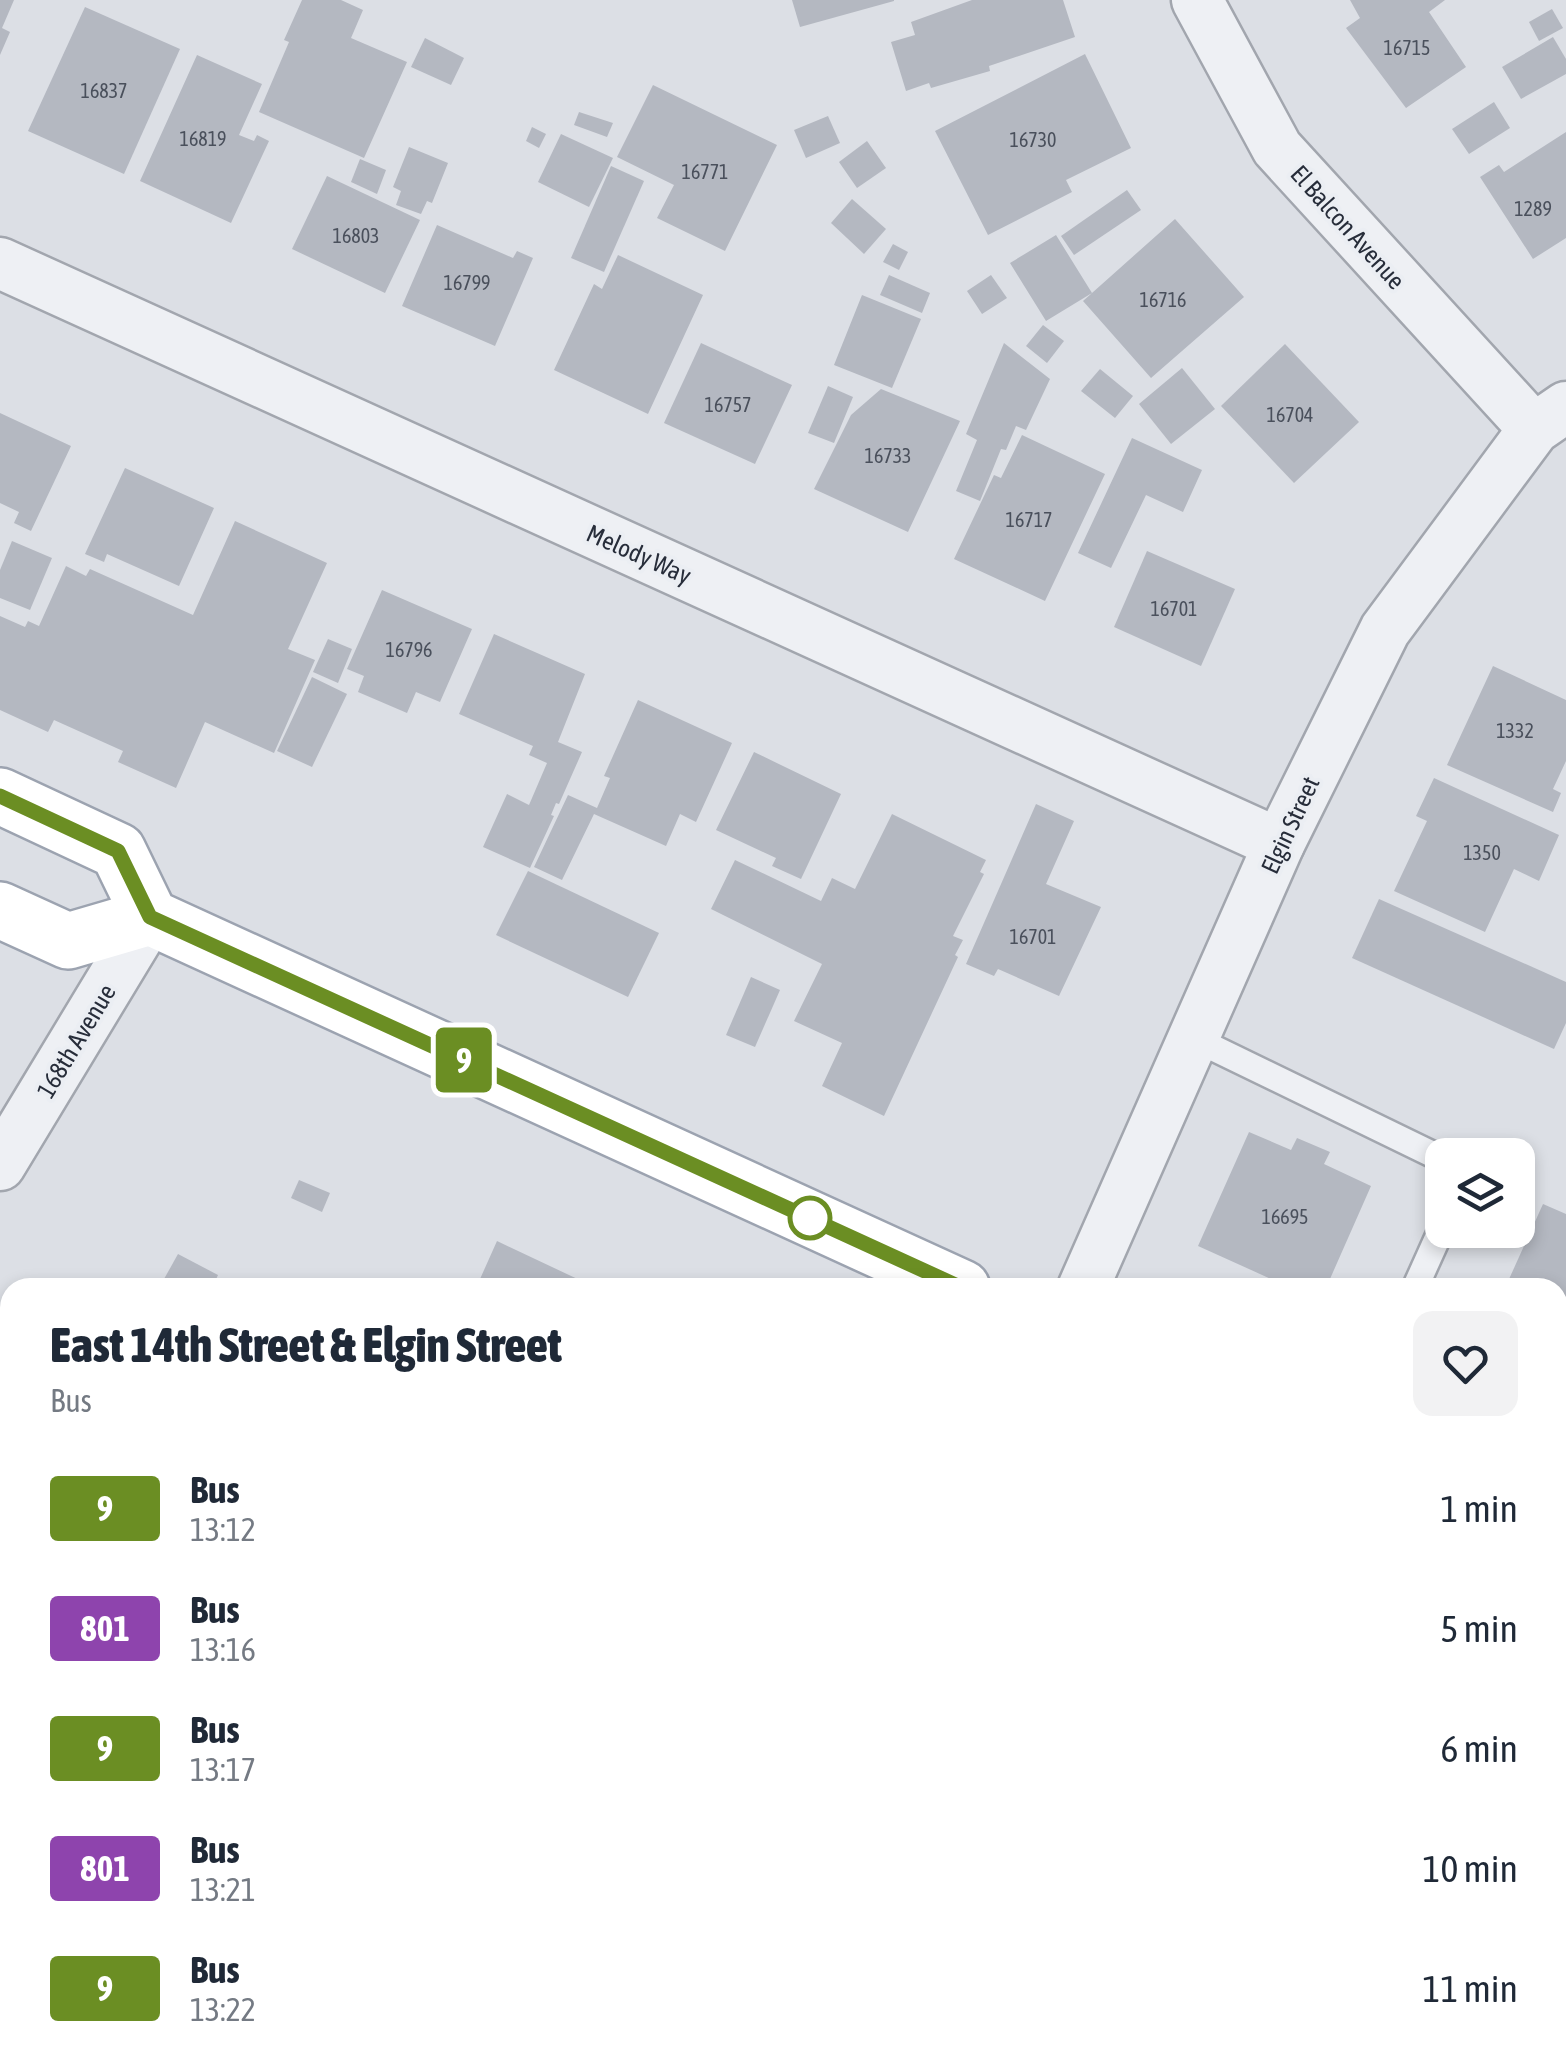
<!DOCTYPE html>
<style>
:root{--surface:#fff;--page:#f2f2f3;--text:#1f2937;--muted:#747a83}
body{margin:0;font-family:"Asap Condensed",sans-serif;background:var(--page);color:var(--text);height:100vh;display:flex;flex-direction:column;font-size:38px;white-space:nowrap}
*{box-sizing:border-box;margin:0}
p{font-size:32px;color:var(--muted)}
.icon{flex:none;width:55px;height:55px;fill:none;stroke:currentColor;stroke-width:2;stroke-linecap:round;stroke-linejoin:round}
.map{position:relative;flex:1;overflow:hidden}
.panel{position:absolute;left:0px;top:1278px;width:1568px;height:792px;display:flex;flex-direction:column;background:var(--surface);border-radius:30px 30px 0 0;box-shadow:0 5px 15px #0003}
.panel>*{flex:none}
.badge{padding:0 20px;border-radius:8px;font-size:35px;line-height:65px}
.buttons{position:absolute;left:1425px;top:1138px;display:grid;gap:20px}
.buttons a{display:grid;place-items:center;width:110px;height:110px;border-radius:20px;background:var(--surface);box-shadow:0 5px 15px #0003;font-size:50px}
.map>.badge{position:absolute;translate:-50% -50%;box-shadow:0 0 0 5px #fff}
.round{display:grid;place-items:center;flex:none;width:105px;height:105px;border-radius:20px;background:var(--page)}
.overview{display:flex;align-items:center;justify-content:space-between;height:170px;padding:0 50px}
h1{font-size:48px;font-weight:800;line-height:75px}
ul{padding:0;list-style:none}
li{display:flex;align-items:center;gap:30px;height:120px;padding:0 50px}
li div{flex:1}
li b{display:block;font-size:38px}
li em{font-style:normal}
li .badge{min-width:110px;font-weight:700;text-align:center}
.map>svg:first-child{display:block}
.building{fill:#b4b8c1}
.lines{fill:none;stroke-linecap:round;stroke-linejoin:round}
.lane-casing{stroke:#a2a6ae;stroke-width:30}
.street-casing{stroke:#a2a6ae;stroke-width:55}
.primary-casing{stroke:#9ca3b0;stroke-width:60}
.lane{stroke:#eef0f4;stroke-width:25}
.street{stroke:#eef0f4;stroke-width:50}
.secondary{stroke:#fff;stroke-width:55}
.primary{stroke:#fff;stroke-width:55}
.line-casing{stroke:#fff;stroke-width:22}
.line{stroke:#6b8e23;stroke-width:15}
.stop-dot{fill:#fff;stroke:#6b8e23;stroke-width:5}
.labels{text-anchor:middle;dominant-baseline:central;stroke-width:8;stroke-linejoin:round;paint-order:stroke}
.number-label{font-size:20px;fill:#4a505c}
.street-label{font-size:25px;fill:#272d3a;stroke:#ebeef3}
</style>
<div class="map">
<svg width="1566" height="2069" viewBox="0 0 1566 2069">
<rect width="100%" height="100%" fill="#dcdfe5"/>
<!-- building -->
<g class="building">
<path d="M0 0H14L2 28 10 32 0 55Z"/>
<path d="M302 0H341L363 10 351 38 407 62 364 158 259 112 289 42 284 40Z"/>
<path d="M792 0H894V1L800 27Z"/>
<path d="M972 0H1063L1075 37 989 66 990 71 931 88 929 83 906 91 891 42 915 35 911 22Z"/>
<path d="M1350 0H1445L1429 12 1466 67 1406 108 1346 28 1360 18Z"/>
<path d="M85 7 180 49 124 174 28 131Z"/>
<path d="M1552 9 1563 28 1539 41 1529 22Z"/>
<path d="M1553 37 1566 59V74L1521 99 1502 67Z"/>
<path d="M425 38 464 58 451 85 411 67Z"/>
<path d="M1085 54 1131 148 1066 180 1072 192 988 235 935 131Z"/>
<path d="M197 55 262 84 239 135 254 141 257 135 269 141 231 223 140 181Z"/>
<path d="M653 85 777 145 725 251 657 218 674 185 617 157Z"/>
<path d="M1494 102 1510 128 1469 154 1452 129Z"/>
<path d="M579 112 613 123 607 137 574 125Z"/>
<path d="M828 116 840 143 806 158 794 130Z"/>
<path d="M532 127 546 134 539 148 526 141Z"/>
<path d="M1566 132V238L1533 259 1480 177 1499 165 1504 172Z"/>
<path d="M561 134 613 158 589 207 538 182Z"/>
<path d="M867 141 886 168 857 188 839 162Z"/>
<path d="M409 147 448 163 432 203 427 201 421 214 396 205 401 191 393 187Z"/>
<path d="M360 159 386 170 377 194 351 182Z"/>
<path d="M611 166 644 181 604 272 571 258Z"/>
<path d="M327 176 420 220 385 293 292 249Z"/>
<path d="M1127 190 1141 210 1074 255 1061 236Z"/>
<path d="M852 199 886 229 864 254 831 223Z"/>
<path d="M1175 219 1244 297 1151 378 1083 301 1092 293 1046 321 1010 263 1056 235 1092 293Z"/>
<path d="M437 225 513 258 517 251 533 258 495 346 402 306Z"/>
<path d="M893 244 908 252 899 270 883 262Z"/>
<path d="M618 255 703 295 648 414 554 370 594 284 602 289Z"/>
<path d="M889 275 930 293 922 313 880 295Z"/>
<path d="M991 275 1007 298 982 314 967 291Z"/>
<path d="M862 295 921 319 892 388 834 365Z"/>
<path d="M1043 325 1064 341 1047 363 1026 346Z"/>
<path d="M701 343 792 385 755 464 664 423Z"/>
<path d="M1004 343 1050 379 1026 430 1016 426 1006 450 1001 449 980 501 956 491 977 440 966 434Z"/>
<path d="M1285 344 1359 422 1294 483 1221 406Z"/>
<path d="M1182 368 1215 409 1171 444 1139 404Z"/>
<path d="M1100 369 1133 396 1115 418 1081 391Z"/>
<path d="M828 386 853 397 834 443 808 433Z"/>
<path d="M881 389 960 421 908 532 814 489 851 415Z"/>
<path d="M0 413 71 446 31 531 14 523 19 512 0 503Z"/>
<path d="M1022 435 1105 474 1045 601 954 559 994 475 1001 478Z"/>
<path d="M1132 438 1202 470 1183 512 1146 495 1111 568 1078 553Z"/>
<path d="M125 468 214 508 179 586 107 554 104 562 85 554Z"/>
<path d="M235 521 327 563 288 649 315 660 274 753 205 722 176 788 118 762 123 751 54 720 48 732 0 710V616L25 627 28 621 39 626 66 566 86 576 90 569 193 615Z"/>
<path d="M12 541 52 558 30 610 0 598V570Z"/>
<path d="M1147 551 1235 589 1201 666 1114 627Z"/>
<path d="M382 590 472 629 440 702 416 692 407 713 358 692 364 676 347 669Z"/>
<path d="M494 634 585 674 558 742 582 752 559 804 556 803 551 815 554 816 530 868 483 847 507 794 529 805 547 763 529 755 533 746 459 714Z"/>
<path d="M328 639 352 649 338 683 313 672Z"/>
<path d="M1493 666 1566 700V761L1553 789 1561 793 1553 812 1447 765Z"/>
<path d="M312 677 347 694 312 767 277 751Z"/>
<path d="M638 700 732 743 696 822 680 814 666 846 594 814 562 880 534 867 568 795 597 808 610 778 604 776Z"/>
<path d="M754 752 841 794 801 879 772 866 776 858 716 830Z"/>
<path d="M1434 778 1559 835 1539 881 1514 869 1485 932 1394 891 1427 821 1416 816Z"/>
<path d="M1036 804 1074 821 1046 884 1101 907 1059 996 998 969 994 976 966 964Z"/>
<path d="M892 814 986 860 980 872 984 874 953 936 963 940 955 955 958 957 884 1116 822 1086 842 1043 794 1021 822 964 711 909 735 860 821 901 832 878 855 889Z"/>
<path d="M528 871 659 933 628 997 496 935Z"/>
<path d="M1379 899 1566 982V1023L1554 1049 1352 958Z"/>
<path d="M751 977 780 990 755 1047 726 1035Z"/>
<path d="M1249 1132 1291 1150 1297 1138 1330 1152 1324 1164 1371 1186 1326 1288H1291L1198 1246Z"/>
<path d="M299 1180 330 1193 322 1212 291 1198Z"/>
<path d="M1543 1204 1566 1214V1303L1558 1322V1288H1505Z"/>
<path d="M497 1241 569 1275 597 1288H476Z"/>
<path d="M178 1254 218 1275 212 1288H159Z"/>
<path d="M0 1416 10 1421V1494L0 1513Z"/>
<path d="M10 1570V1660L0 1654V1587Z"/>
<path d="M2 1825 10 1829V1969L0 1985Z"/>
<path d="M53 2060H143L139 2069H57L50 2066Z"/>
<path d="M390 2060H512L508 2069H399L400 2066Z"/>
<path d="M811 2060H1059L1078 2069H807Z"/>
<path d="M1084 2060H1214L1210 2069H1105Z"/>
</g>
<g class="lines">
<defs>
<g id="lane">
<path d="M1195 1039 1442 1159"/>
<path d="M1415 1288 1442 1228"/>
<path d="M0 1729 10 1730"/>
<path d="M259 2060 279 2069"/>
</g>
<g id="street">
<path d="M1197 0 1277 148 1534 429"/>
<path d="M0 263 1279 844"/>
<path d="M0 1165 150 917"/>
<path d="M1083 1288 1279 844 1385 630 1534 429 1566 407"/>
</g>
<g id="primary">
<path d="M0 796 118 851 150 917 962 1288"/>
<path d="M0 910 68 941 150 917"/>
<path d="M1558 1560 1566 1564"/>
</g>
</defs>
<!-- lane casing -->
<use href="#lane" class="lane-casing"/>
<!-- street casing -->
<use href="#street" class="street-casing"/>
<!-- primary casing -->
<use href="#primary" class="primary-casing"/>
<!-- lane -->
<use href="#lane" class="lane"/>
<!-- street -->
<use href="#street" class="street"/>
<!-- secondary -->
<path class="secondary" d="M645 2069 650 2060"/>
<!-- primary -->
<use href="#primary" class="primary"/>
</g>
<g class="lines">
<defs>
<path id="line" d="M0 796 118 851 150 917 962 1288"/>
</defs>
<!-- line casing -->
<use href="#line" class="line-casing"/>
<!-- line -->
<use href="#line" class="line"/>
</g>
<!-- markers -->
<circle class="stop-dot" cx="810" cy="1218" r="20"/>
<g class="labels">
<!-- number labels -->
<g class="number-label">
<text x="1407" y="47">16715</text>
<text x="104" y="90">16837</text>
<text x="203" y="138">16819</text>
<text x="1033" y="139">16730</text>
<text x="705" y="171">16771</text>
<text x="1533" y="208">1289</text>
<text x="356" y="235">16803</text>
<text x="467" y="282">16799</text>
<text x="1163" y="299">16716</text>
<text x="728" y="404">16757</text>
<text x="1290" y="414">16704</text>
<text x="888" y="455">16733</text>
<text x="1029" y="519">16717</text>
<text x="1174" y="608">16701</text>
<text x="409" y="649">16796</text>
<text x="1515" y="730">1332</text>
<text x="1482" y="852">1350</text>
<text x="1033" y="936">16701</text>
<text x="1285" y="1216">16695</text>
</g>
<!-- street labels -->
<g class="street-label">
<text transform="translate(1348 227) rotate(48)">El Balcon Avenue</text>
<text transform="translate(639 554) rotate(24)">Melody Way</text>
<text transform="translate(1290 825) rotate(-65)">Elgin Street</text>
<text transform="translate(76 1041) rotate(-59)">168th Avenue</text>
</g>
</g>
</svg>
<div class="buttons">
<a><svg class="icon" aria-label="layers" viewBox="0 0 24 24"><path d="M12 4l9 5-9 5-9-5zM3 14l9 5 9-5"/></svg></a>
</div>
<b class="badge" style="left:464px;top:1060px;background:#6b8e23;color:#fff">9</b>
<section class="panel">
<div class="overview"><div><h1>East 14th Street &amp; Elgin Street</h1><p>Bus</p></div><a class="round"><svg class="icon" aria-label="heart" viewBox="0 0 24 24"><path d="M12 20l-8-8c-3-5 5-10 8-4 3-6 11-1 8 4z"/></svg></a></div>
<ul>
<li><span class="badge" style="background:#6b8e23;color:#fff">9</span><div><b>Bus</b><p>13:12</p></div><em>1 min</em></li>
<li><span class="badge" style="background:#8e44ad;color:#fff">801</span><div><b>Bus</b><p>13:16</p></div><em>5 min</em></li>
<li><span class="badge" style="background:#6b8e23;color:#fff">9</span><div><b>Bus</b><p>13:17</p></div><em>6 min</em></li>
<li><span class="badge" style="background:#8e44ad;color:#fff">801</span><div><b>Bus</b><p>13:21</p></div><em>10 min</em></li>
<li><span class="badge" style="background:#6b8e23;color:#fff">9</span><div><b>Bus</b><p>13:22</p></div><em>11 min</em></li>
</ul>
</section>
</div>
